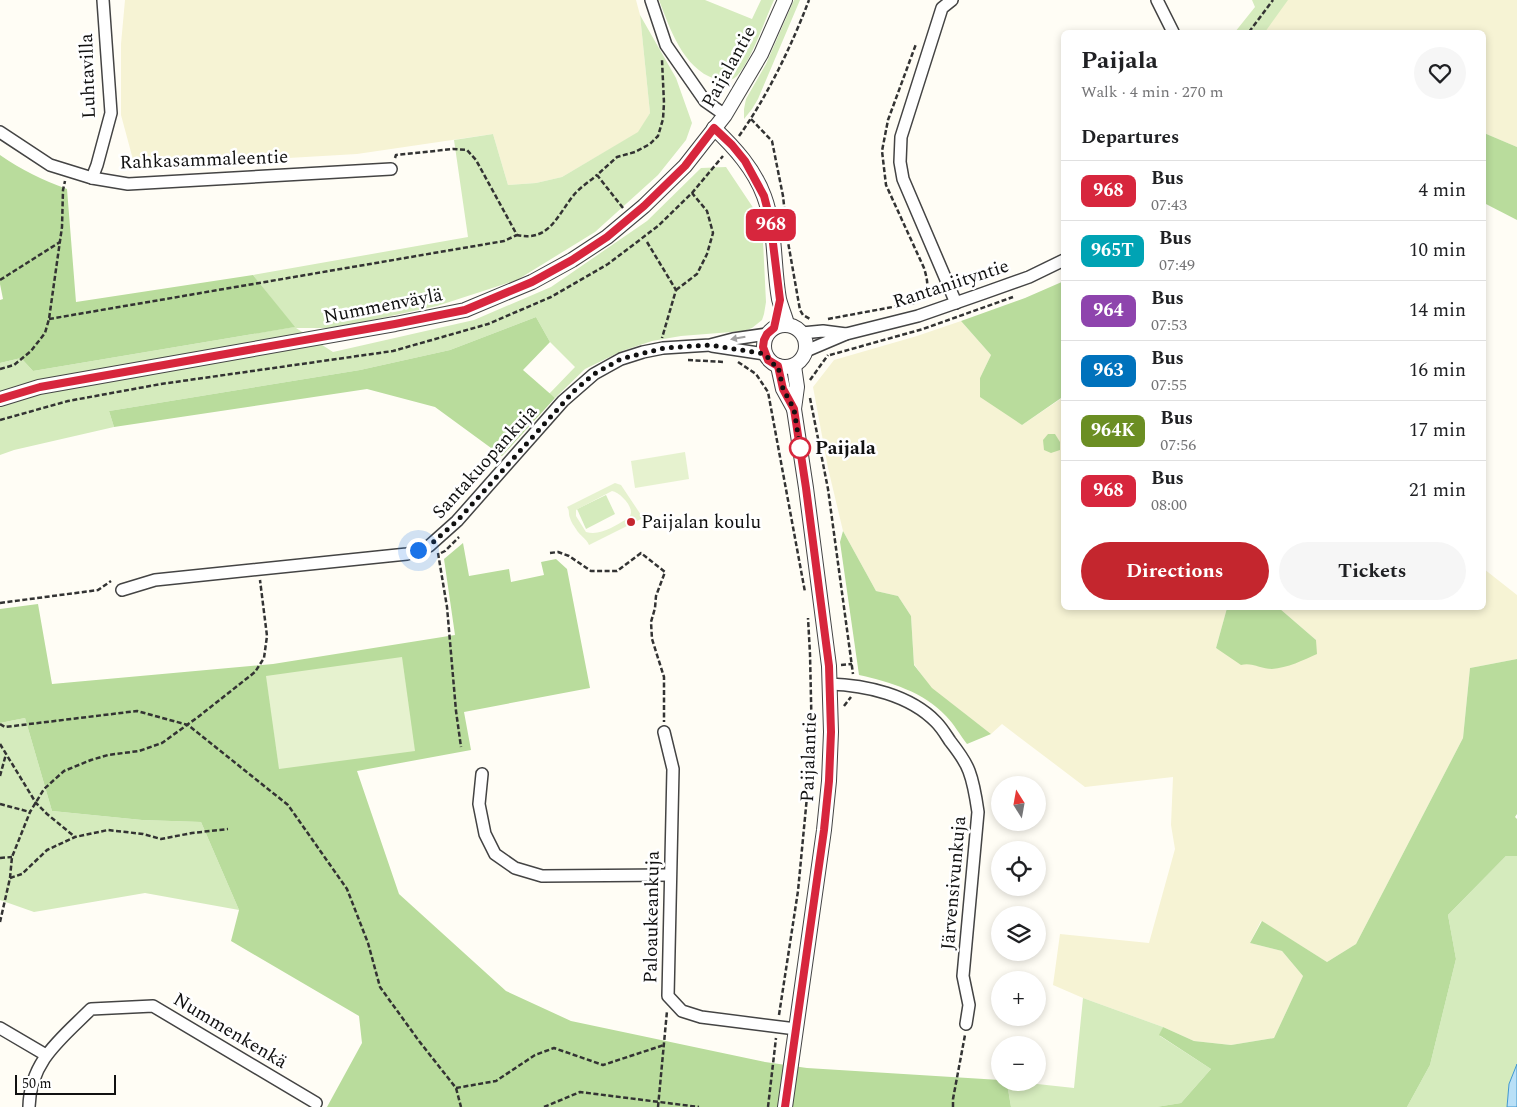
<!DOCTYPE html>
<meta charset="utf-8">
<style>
:root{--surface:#fff;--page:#f6f6f6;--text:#202124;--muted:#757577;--line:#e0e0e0;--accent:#c4262e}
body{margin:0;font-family:Spectral,serif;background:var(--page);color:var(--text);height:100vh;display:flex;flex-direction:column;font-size:19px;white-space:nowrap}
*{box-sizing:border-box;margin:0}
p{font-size:16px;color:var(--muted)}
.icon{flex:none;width:28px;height:28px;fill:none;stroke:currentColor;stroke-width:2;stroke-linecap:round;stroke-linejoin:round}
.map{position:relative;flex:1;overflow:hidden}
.panel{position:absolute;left:1061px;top:30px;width:425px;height:580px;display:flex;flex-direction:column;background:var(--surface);border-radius:8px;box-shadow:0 2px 8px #0003}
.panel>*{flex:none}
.badge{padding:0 10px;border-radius:8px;font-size:18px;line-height:32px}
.needle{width:32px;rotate:349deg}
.tools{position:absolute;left:991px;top:776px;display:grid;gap:10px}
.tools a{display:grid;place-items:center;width:55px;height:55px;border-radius:50%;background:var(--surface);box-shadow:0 2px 8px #0003;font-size:25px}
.scale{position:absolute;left:15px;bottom:12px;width:101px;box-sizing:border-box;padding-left:5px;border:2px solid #111;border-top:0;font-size:14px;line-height:18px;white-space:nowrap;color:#111;-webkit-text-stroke:4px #fff;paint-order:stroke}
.you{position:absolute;width:25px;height:25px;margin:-12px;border:4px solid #fff;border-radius:50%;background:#1a73e8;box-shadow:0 0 0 8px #1a73e833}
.map>.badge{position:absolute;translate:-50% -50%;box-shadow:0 0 0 2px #fff}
h2{padding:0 20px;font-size:19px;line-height:45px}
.round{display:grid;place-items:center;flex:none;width:52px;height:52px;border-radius:26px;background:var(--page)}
.summary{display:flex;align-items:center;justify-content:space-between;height:85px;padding:0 20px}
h1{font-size:24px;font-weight:700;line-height:38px}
.primary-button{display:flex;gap:10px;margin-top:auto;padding:10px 20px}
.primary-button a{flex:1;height:58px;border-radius:30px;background:var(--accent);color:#fff;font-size:20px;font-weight:700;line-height:58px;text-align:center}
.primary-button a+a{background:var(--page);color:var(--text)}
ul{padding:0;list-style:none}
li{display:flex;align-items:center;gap:15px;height:60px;padding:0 20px;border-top:1px solid var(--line)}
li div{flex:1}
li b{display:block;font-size:19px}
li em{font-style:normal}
li .badge{min-width:55px;font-weight:700;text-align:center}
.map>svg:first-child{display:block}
.farmland{fill:#f6f3d4}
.green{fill:#d5ebbd}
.forest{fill:#b9dc9c}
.pitch{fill:#e6f2cf;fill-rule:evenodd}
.water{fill:#b9e0f7;stroke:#3f96cf}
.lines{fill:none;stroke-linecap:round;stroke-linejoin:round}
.minor-casing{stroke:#444;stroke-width:14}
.tertiary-casing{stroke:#444;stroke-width:16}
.path{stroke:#333;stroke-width:2.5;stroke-dasharray:5 2.5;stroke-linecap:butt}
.minor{stroke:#fff;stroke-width:11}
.tertiary{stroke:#fff;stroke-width:14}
.oneway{fill:#a0a0a0}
.line-casing{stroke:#fff;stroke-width:11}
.line{stroke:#d7263d;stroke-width:8}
.walk{stroke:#111;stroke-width:5;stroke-dasharray:0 9}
.stop-dot{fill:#fff;stroke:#d7263d;stroke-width:2.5}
.poi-dot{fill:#c4262e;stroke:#fff;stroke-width:2}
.labels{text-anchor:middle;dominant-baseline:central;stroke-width:5;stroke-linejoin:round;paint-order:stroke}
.street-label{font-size:19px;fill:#111;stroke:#fff}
.stop-label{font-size:19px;font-weight:bold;fill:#111;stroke:#fff;text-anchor:start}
.poi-label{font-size:19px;fill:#111;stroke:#fff;text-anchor:start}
</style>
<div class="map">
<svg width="1517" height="1107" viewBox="0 0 1517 1107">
<rect width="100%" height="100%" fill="#fffdf5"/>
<!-- farmland -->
<g class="farmland">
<path d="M125 0H636L640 15 650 113 639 132 562 177 536 183 508 185 493 134 357 154 135 167 121 115V44Z"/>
<path d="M1287 0H1517V147L1484 133V32H1264Z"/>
<path d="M961 321 991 355 980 378 1022 425 1062 398 1064 399V608H1227L1216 648 1247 663 1272 669 1316 640 1279 608H1484V569L1517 595V659L1470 668 1463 738 1356 944 1327 962 1261 921 1250 943 1282 951 1303 976 1274 1038 1231 1045 1194 1041 1163 1027 1083 998 1053 985 1060 934 1149 943 1175 849 1171 825 1173 777 1085 787 1002 724 991 734 931 688 914 664 911 616 898 596 876 591 843 531 828 468 813 387 834 360 917 336Z"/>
</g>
<!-- green -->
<g class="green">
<path d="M659 0H705L752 19 761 0H774C764 22 752 59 737 76 731 82 722 81 715 79 683 68 670 29 659 0Z"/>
<path d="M794 0H800L758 99 752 109 744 119V109L746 99 766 64Z"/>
<path d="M1252 0H1288L1265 32H1235L1255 7Z"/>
<path d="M640 15 676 78 692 123 686 140 658 175 595 232 517 280 437 306 335 328H296L333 352 474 320 551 287 647 221 701 168 726 167 762 221 766 302 764 314 762 320 752 328 744 331 681 336 652 341 622 351 585 369 555 398 549 394 575 367 550 342 536 317 450 350 360 370 109 411 114 427 14 450 0 455V363L21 358 33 371 294 327 253 275 468 237 454 140 493 134 508 185 536 183 562 177 638 132 650 113Z"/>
<path d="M606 495 615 514 586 529 577 509Z"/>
<path d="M25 718 52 811 142 820 201 822 239 910 145 893 34 912 0 900V723Z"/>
<path d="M1506 856H1517V1064L1509 1084 1507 1107H1407L1430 1065 1456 959 1448 915Z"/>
<path d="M1083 998 1163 1027 1160 1036 1211 1069 1181 1103 1156 1107H1011L1007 1083H1028L1074 1088Z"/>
</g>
<!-- forest -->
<g class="forest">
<path d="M1484 133 1517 147V220L1484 203Z"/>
<path d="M0 155C22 170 42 180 67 189L76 302 253 275 295 327 33 371 21 358 0 363V300L3 299 0 284Z"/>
<path d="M1064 281V396L1022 425 980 397V378L991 355 961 321 1025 298Z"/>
<path d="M536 317 550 342 523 370 555 398 502 456 435 407 367 389 114 427 109 411 360 370 450 350Z"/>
<path d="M1048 434H1055L1060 442V450L1051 453 1044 450 1043 440Z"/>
<path d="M843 531 876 591 898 596 911 616 914 665 932 688 991 734 967 744C960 735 954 724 946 716 924 692 890 682 859 675L840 542Z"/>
<path d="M463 543 469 576 509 569 511 582 544 575 541 562 556 559 567 569 590 688 464 712 471 750 357 771 399 894 506 991 571 1021 765 1062 807 1068 1000 1080V1082L1007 1083 1011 1107H327L362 1043 359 1016 231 941 239 910 201 822 142 820 52 811 25 718 0 723V609L38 604 52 684 273 664 455 635 444 559Z"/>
<path d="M1227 608H1279L1316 640 1317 654C1304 660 1287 668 1272 669 1261 669 1252 662 1241 665L1216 648Z"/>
<path d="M1517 659V814L1515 817 1517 819V856H1506L1448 915 1456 959 1430 1065 1407 1107H1156L1181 1103 1211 1069 1159 1035 1163 1027 1194 1041 1231 1045 1274 1038 1303 976 1282 951 1250 943 1262 921 1327 962 1356 944 1463 738 1470 668Z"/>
</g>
<!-- pitch -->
<g class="pitch">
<path d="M685 452 689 479 635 488 631 461Z"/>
<path d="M615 483 621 485 643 518 589 545C586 538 580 536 576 529 574 526 571 522 570 518 568 513 570 511 567 507ZM612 491C619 492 631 504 631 512 631 516 629 517 627 519 614 526 601 536 586 532L576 516V510Z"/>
<path d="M402 657 415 751 279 769 266 676Z"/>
</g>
<!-- water -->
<path class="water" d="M1517 1064V1107H1507L1509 1084Z"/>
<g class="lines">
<defs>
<g id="minor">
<path d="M651 0 666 45 705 101 725 115"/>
<path d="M952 0 942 8 901 137 900 162 903 179 956 303"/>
<path d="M1157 0 1173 32"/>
<path d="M0 132 50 165 92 178 128 184 391 169"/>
<path d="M92 178 97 165 111 113 103 0"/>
<path d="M802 333 823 331 846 334"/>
<path d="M712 346 765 354"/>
<path d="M806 351 846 334 918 316 984 293 1029 277 1064 260"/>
<path d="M122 590 155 580 407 554 429 546 457 521 563 401 594 374 621 359 643 352 663 348 710 345 733 339 767 334"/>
<path d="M829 684C866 685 910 695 936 722 942 728 946 735 950 741 957 750 965 760 969 771 974 784 976 798 978 812L963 976 969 1005 966 1024"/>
<path d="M664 732 673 769 668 996 682 1011 701 1017 796 1029"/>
<path d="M482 774 479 804 485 834 495 854 515 868 542 876 670 875"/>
<path d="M0 1028 46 1055"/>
<path d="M29 1107C30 1061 61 1039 91 1009L153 1006 316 1103"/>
</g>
<g id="tertiary">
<path d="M714 128C735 148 754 169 764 196 776 228 773 265 779 299 781 307 785 316 787 324"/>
<circle cx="785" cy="346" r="21"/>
<path d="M778 366 783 389 794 409"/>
<path d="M0 399 39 387 395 324 465 310 532 282 572 260 607 237 644 206 685 166 725 115 761 54 785 0"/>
<path d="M785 1107 824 830 829 781 831 732 829 666 806 488 794 409 797 387 794 366"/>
</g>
</defs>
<!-- minor casing -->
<use href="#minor" class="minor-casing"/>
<!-- tertiary casing -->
<use href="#tertiary" class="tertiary-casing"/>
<!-- path -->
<g class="path">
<path d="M1249 32 1273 0"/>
<path d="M751 119 772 141 783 196 788 242 800 310 803 315 810 319"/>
<path d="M739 136C767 97 792 45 809 0"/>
<path d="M395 158 396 155 453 149 467 150 476 160 517 235C549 242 557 216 573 196 579 188 589 182 597 175"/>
<path d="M623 208 597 175 617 157 635 152 650 144 658 136 663 119 664 103 662 60"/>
<path d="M647 242 676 290 662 338"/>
<path d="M0 280 60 242"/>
<path d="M676 290 697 274 707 254 713 233 707 211 692 193"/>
<path d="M49 319 504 241 517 235"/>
<path d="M828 319 914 303C930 293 929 285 924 268L886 185 882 151 888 120 916 44"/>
<path d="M830 355 923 329 1013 297"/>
<path d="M688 360 725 362"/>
<path d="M738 362 756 374 768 392 805 592"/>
<path d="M0 369 14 365 31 351 45 333 49 319 59 248 62 227 63 190 65 181"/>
<path d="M810 380 828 355"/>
<path d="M810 398 828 489 853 674"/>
<path d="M0 420 68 401 161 384 393 351 488 324 551 297 608 264 658 226 692 193 723 156"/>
<path d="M438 553 447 607 456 711 461 747"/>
<path d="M441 553 445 551 459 537"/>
<path d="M550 553 558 552 569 556 591 571H617L641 553 665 572 656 596 655 608 651 622 652 639 664 677V722"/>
<path d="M0 603 98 590 111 581"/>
<path d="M841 665 852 664"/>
<path d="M844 706 851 697"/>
<path d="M0 724 5 727 137 711 188 725 288 805 347 889 368 943 380 987 419 1041 456 1088 461 1107"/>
<path d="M0 744 36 803 47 814 75 837"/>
<path d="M0 776 6 754"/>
<path d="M0 804 30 812"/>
<path d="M0 858 12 857"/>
<path d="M10 878 22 874 47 850 75 837 108 830 143 834 161 839 192 833 228 829"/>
<path d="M0 922 10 878 12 857 30 812 44 789 64 771 91 760 108 755 139 751 162 743 198 717 255 672 264 658 267 636 260 580"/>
<path d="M779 1015 798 891 812 744 810 654 808 618"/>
<path d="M456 1088 496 1081 535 1055 554 1048 603 1065 664 1045"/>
<path d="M544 1107 580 1092 699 1107"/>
<path d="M658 1107 667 1011"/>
<path d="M768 1107 776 1038"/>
<path d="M953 1107V1099L965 1035"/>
</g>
<!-- minor -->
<use href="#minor" class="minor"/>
<!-- tertiary -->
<use href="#tertiary" class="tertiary"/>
</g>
<!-- one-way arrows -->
<defs><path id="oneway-solid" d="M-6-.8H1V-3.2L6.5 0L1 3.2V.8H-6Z" transform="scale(1.25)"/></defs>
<use class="oneway" href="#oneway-solid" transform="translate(738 338) rotate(170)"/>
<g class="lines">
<defs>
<path id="line" d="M0 399 40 387 395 324 465 310 532 282 572 260 607 237 644 206 685 166 714 128 732 145 745 161 764 196 770 219 780 300 774 328 767 334 764 340 763 347 768 360 778 366 783 389 794 409 806 488 829 666 831 732 829 781 824 830 785 1107"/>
</defs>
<!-- line casing -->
<use href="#line" class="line-casing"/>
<!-- line -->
<use href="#line" class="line"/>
<!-- walk -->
<path class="walk" d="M418 550 429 546 457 521 574 391 594 374 621 359 664 348 710 345 765 354 773 364 778 366 783 389 794 409 801 454 800 448"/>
</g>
<!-- markers -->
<circle class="stop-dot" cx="800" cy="448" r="10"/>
<circle class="poi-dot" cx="631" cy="522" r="5"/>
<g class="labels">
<!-- street labels -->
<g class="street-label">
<text transform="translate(729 67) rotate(-61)">Paijalantie</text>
<text transform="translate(88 76) rotate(-92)">Luhtavilla</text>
<text transform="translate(204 160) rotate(-2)">Rahkasammaleentie</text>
<text transform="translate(951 284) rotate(-18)">Rantaniityntie</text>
<text transform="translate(383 306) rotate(-11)">Nummenväylä</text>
<text transform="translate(485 462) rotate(-48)">Santakuopankuja</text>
<text transform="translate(809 757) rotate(-88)">Paijalantie</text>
<text transform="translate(954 883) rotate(-85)">Järvensivunkuja</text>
<text transform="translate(652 917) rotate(-89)">Paloaukeankuja</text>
<text transform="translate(230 1031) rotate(31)">Nummenkenkä</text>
</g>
<!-- stop labels -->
<g class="stop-label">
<text x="815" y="448">Paijala</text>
</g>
<!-- poi labels -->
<g class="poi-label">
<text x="641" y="522">Paijalan koulu</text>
</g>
</g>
</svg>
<div class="tools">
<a><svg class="needle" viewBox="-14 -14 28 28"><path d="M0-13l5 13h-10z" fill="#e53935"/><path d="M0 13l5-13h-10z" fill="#757577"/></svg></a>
<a><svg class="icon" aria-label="locate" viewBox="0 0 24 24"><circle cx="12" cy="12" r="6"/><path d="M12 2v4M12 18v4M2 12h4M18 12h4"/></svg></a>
<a><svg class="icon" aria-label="layers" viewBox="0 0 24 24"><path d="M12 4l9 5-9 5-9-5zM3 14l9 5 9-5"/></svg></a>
<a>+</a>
<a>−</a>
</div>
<div class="scale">50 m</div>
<div class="you" style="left:418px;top:550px"></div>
<b class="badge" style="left:771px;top:225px;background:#d7263d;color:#fff">968</b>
<section class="panel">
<div class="summary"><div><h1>Paijala</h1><p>Walk · 4 min · 270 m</p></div><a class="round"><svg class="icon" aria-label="heart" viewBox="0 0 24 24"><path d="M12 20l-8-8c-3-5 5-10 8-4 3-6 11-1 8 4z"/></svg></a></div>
<h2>Departures</h2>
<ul>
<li><span class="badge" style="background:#d7263d;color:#fff">968</span><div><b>Bus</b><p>07:43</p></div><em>4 min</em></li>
<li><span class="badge" style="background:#00a3b4;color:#fff">965T</span><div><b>Bus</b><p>07:49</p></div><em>10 min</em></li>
<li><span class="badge" style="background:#8e44ad;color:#fff">964</span><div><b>Bus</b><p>07:53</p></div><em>14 min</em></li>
<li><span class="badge" style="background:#0072bc;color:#fff">963</span><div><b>Bus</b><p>07:55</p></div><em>16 min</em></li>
<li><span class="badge" style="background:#6b8e23;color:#fff">964K</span><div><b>Bus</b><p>07:56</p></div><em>17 min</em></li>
<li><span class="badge" style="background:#d7263d;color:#fff">968</span><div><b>Bus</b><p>08:00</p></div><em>21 min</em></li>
</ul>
<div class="primary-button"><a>Directions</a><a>Tickets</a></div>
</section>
</div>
